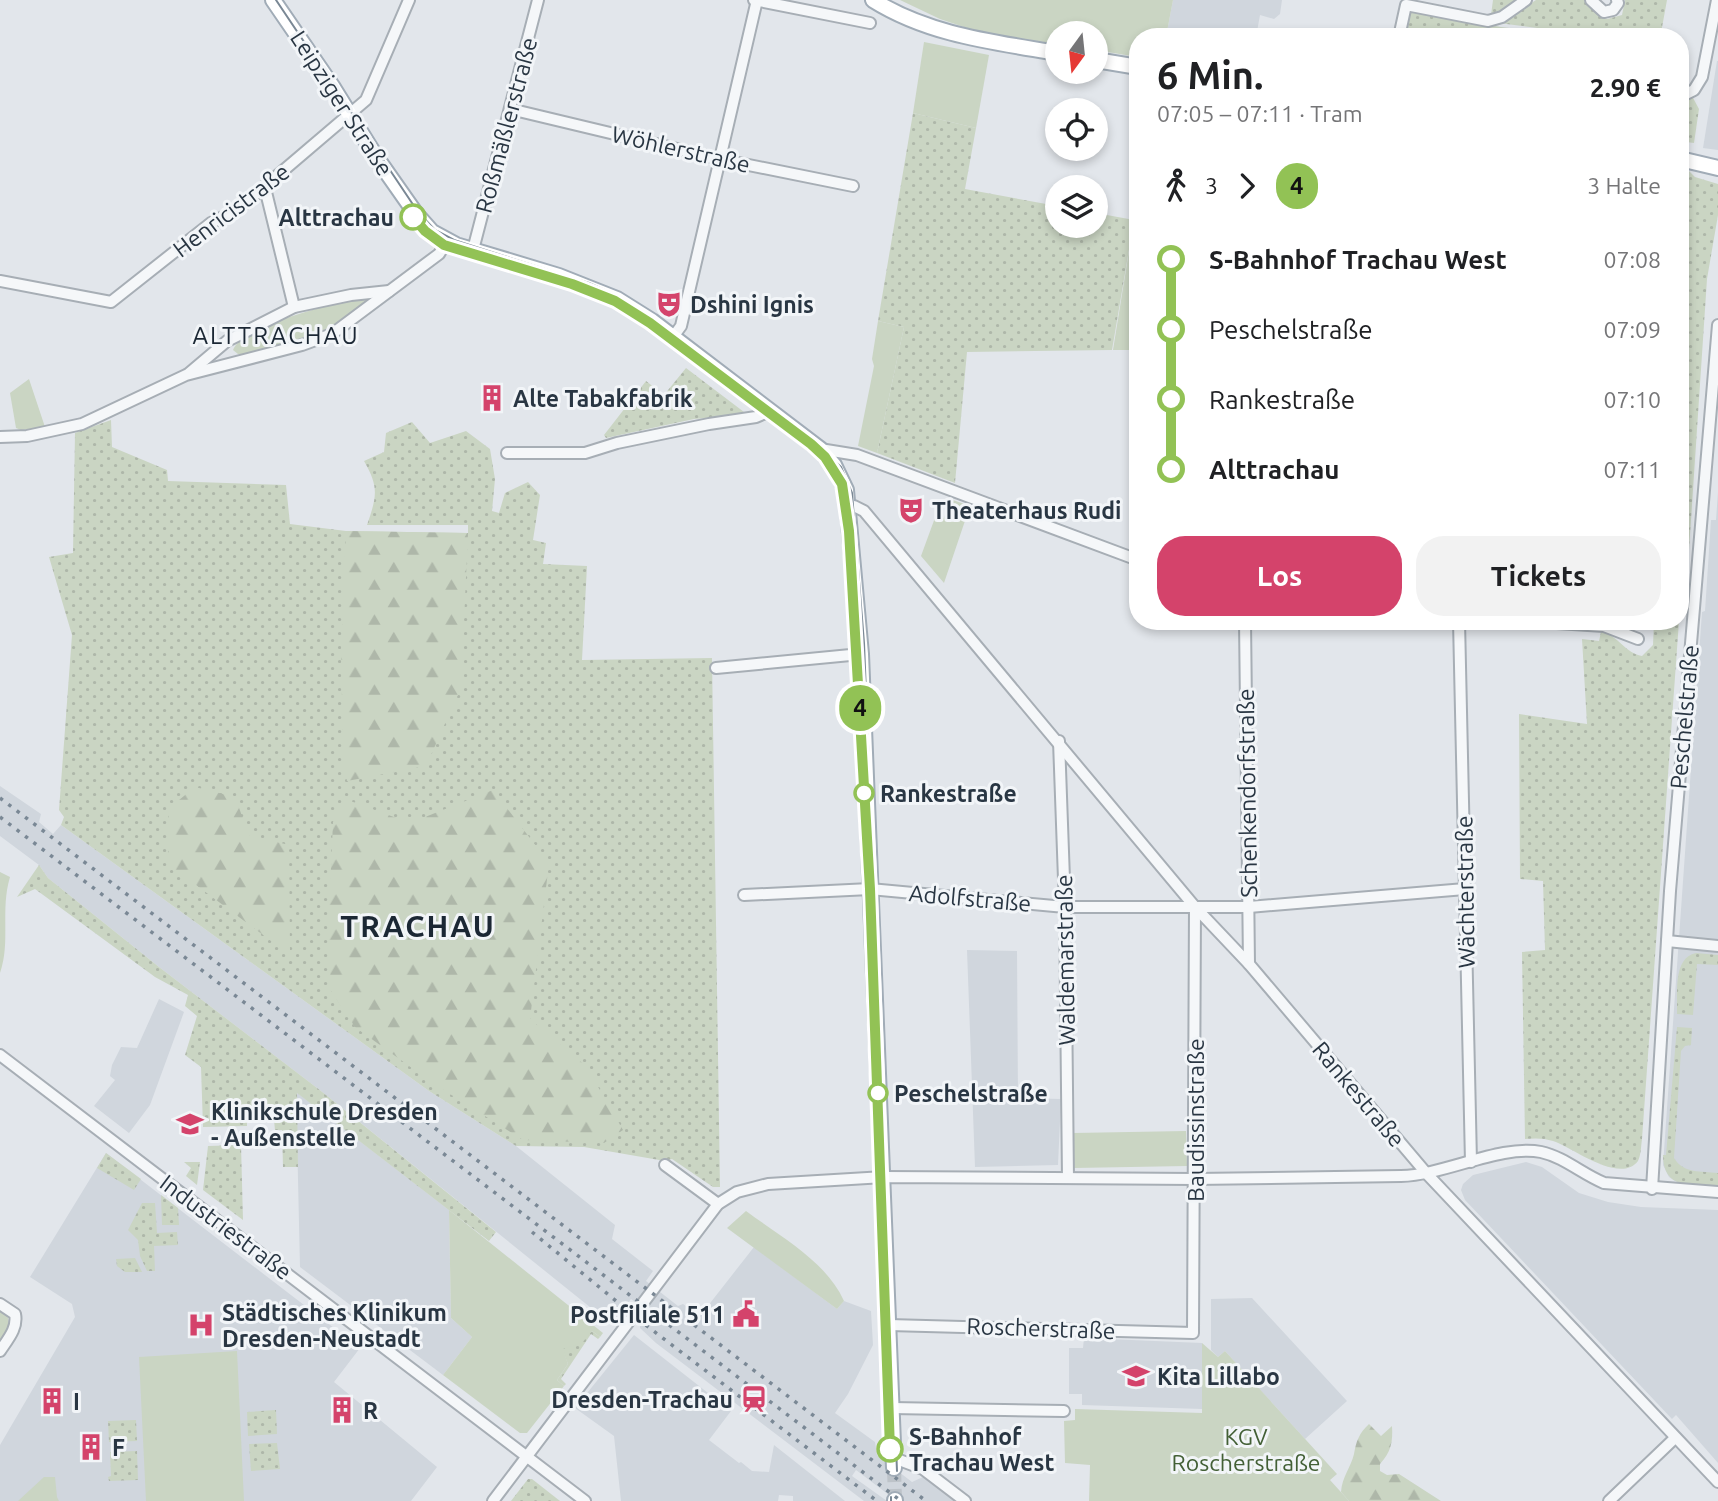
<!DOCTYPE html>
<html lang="de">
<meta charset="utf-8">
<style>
:root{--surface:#fff;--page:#f2f2f2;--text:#202124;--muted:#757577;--accent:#d4436b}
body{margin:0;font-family:Ubuntu,sans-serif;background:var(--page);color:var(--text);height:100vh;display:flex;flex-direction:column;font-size:26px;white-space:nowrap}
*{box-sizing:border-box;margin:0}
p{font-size:23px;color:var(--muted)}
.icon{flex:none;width:38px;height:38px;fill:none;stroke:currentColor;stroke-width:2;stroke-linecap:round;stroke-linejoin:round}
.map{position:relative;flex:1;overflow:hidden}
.drawer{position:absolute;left:1129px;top:28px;width:560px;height:602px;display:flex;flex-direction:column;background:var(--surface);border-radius:28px;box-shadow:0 4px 10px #0003}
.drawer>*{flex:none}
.badge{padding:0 14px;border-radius:23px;font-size:24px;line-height:46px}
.needle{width:46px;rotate:195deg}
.fabs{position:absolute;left:1045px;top:21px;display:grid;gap:14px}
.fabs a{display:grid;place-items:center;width:63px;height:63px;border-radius:50%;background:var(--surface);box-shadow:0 4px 10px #0003;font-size:35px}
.map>.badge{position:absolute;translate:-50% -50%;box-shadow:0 0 0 4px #fff}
.legs{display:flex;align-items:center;gap:10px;height:77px;padding:0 28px;font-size:23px}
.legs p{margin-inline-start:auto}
.overview{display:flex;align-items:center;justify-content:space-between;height:119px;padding:0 28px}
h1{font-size:38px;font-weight:600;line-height:52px}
.cta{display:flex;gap:14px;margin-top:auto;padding:14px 28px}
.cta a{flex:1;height:80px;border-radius:28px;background:var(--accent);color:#fff;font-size:28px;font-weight:600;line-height:80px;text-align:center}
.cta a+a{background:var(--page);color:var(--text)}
ul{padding:0 28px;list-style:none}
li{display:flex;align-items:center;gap:24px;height:70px;font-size:26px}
li i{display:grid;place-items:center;width:10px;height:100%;margin:0 9px;background:currentColor}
li i::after{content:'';width:18px;height:18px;margin:-9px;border:5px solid;border-radius:50%;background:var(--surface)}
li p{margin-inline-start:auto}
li:first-child i{background:linear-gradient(#0000 50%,currentColor 0)}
li:last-child i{background:linear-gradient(currentColor 50%,#0000 0)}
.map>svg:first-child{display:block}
.built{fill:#d0d6dd;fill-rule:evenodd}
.grass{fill:url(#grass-dots)}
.forest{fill:url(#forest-firs)}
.green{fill:#cad5c3}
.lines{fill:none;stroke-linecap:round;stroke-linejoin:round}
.major-tunnel{stroke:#bdc3c9;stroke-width:14;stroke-dasharray:14 7;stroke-linecap:butt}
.minor-casing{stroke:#a7aeb5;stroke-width:14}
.major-casing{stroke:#a1acb7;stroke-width:18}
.minor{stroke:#f5f7f9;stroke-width:10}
.major{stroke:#fff;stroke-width:14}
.tram{stroke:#7a8895;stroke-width:2}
.rail{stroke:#7a8895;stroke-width:3.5;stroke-dasharray:3.5 7;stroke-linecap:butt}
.line-1-casing{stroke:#fff;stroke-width:16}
.line-1{stroke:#92c255;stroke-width:10}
.stop-1-dot{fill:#fff;stroke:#92c255;stroke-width:3.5}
.labels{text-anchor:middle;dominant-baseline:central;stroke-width:6;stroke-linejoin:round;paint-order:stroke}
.street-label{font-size:23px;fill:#293643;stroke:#f2f5f8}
.stop-label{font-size:23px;font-weight:bold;fill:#293643;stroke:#f2f5f8;text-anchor:start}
.poi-label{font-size:23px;font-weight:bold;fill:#293643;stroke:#f2f5f8;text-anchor:start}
.park-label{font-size:23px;fill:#436036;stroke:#f2f5f8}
.neighbourhood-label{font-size:24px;letter-spacing:2px;fill:#1b2734;stroke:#f2f5f8}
.district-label{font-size:30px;font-weight:bold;letter-spacing:2px;fill:#1b2734;stroke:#f2f5f8}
</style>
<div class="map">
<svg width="1718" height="1501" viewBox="0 0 1718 1501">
<defs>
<pattern id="grass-dots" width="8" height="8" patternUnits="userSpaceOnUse" patternTransform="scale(1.75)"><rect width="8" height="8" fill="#cad5c3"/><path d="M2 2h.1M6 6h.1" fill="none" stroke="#aeb7a9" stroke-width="1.8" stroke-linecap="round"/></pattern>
<pattern id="forest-firs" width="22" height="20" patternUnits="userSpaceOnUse" patternTransform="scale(1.75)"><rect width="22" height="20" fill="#cad5c3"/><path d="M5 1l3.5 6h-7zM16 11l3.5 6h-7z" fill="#aeb7a9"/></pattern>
</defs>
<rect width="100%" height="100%" fill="#e2e6eb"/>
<!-- built -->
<g class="built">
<path d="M1173 0H1282L1280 14 1274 19 1260 15 1256 37H1166Z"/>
<path d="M1717 61H1718V150L1703 148Z"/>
<path d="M1134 374H1138V533H1135Z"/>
<path d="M1718 492V1186L1675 1181 1669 1177 1663 1165 1702 612 1705 611 1711 520H1716Z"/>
<path d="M0 786 41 814 39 822 53 834 61 825 429 1091 516 1146 615 1225 612 1239 653 1271 646 1281 678 1306 683 1304 700 1316 754 1247 837 1309 844 1301 871 1311 873 1345 848 1394 835 1413 875 1442 877 1455 912 1482 923 1477 956 1501H897L856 1470 852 1476 887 1501H864L656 1343 640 1328V1326L622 1312 611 1324 321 1091 159 967 48 878 39 865 0 836ZM631 1299 650 1313 644 1321 626 1306Z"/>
<path d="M967 950 1017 951 1018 1098 1061 1099 1058 1165 975 1167Z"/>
<path d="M159 999 184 1012 150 1105 129 1133 94 1106 115 1080 110 1076 112 1065 121 1047 137 1048Z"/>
<path d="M296 1092 449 1210 451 1318 472 1337 443 1375 300 1267Z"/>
<path d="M106 1153 360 1348 334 1382 437 1467 411 1501H0V1445L75 1317 72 1304 30 1277Z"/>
<path d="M1526 1162 1542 1167 1579 1193 1608 1202 1641 1207 1718 1210V1463L1676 1415 1672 1419 1465 1200 1461 1190 1463 1184 1473 1175Z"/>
<path d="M1252 1298 1347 1401 1305 1439 1225 1351 1218 1357 1211 1350V1299Z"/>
<path d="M634 1335 731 1411 709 1440 739 1463 741 1462 752 1471 769 1472 774 1445 845 1501H793V1496L779 1495 778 1501H621L614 1436 575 1408Z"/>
<path d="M1084 1338 1202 1343V1409L1082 1405V1394H1069V1348H1083Z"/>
</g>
<!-- grass -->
<g class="grass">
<path d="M1493 0H1522L1501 13 1491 15Z"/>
<path d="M1536 0H1587L1607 19 1622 15 1625 0H1667L1661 33 1656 37H1606L1491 22 1506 20Z"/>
<path d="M1414 10 1501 27 1585 37H1524L1469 28 1467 37H1404L1408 14Z"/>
<path d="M1692 96 1699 109 1694 143 1686 142 1684 148 1680 147 1685 120 1680 119V102Z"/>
<path d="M913 113 976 128 965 189 1057 206V226H1096V213L1134 220 1112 350 967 352 955 483 877 453 904 327 878 321Z"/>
<path d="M1680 170 1689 171 1695 177 1718 184V215L1707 279 1687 580 1680 615Z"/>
<path d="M686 368 744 412 741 415 694 419 606 438 604 435 646 381 664 395Z"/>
<path d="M111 420 112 447 167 470 168 481 286 485 290 524 346 531 468 533V525H367C377 496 379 487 364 461L384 452 386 433 412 422 430 443 466 431 490 449 495 479 492 511 499 513 505 493 528 482 540 495 533 540 546 543 543 564 587 566 582 660 712 658 720 1187H713L672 1159 665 1161 584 1147 516 1146 429 1091 61 825 64 817 59 810 72 635 49 557 73 553 75 433Z"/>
<path d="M1654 621H1679L1642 1139C1641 1146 1641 1155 1638 1161 1620 1185 1572 1147 1553 1141 1544 1138 1535 1138 1525 1139L1522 952 1545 950 1543 881 1520 879 1519 714 1587 724 1582 639 1599 641 1601 632C1618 635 1625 653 1642 656L1653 645Z"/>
<path d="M39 865 48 878 159 967 321 1091 496 1232 489 1241 297 1093 298 1167H283L282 1130H275L273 1110 247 1111V1126L203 1127 201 1067 185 1055 197 1016 185 1006 188 995 155 977 35 889 17 897Z"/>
<path d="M1696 953 1718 955V965L1697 964 1693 1015 1677 1014C1678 995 1672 958 1696 953Z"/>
<path d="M1677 1027 1692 1028 1691 1045 1685 1046 1681 1051 1674 1158C1684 1174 1701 1171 1718 1173V1186C1692 1185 1663 1190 1663 1155H1666Z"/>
<path d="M241 1145 243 1220 203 1190 208 1146Z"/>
<path d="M106 1153 141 1179 134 1190 97 1168Z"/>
<path d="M184 1162H200L197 1185 186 1176 191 1168Z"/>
<path d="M161 1195 178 1208 179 1225H162Z"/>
<path d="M142 1203H155L157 1233 177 1232 178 1245 154 1246 155 1271H147L140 1256 138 1240 128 1230Z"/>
<path d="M135 1258 142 1272H125L117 1266 116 1259Z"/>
<path d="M592 1331 600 1337 598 1339 591 1334 561 1379 566 1384 564 1386 557 1380 568 1364 562 1349Z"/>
<path d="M276 1410 277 1434 248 1436 247 1412Z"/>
<path d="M136 1420 137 1441 109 1442 108 1421Z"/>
<path d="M277 1443 280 1469 251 1471 249 1444Z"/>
<path d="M137 1451 138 1480 109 1481 108 1477 111 1476 110 1452Z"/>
<path d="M528 1479H532L560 1501H511Z"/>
</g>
<!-- forest -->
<g class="forest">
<path d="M346 531 468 533 461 688 426 766 347 781 343 758 341 652Z"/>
<path d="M195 787 235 797 249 835 289 845 290 952H286L168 864V809Z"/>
<path d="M493 790 549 863 530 1019 586 1066 623 1130 604 1143 523 1140 434 1084 355 1027 331 991 328 935 333 822 345 799 410 823Z"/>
<path d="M1369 1424 1381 1436 1392 1426C1393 1442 1391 1452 1380 1464V1471L1387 1475 1399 1474 1441 1501H1349L1341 1492C1342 1477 1351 1467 1354 1454 1356 1442 1359 1433 1369 1424Z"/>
</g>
<!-- green -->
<g class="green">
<path d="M900 0H1173L1166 37H1138L1137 57 1096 50V33H1057V44L979 32 940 19Z"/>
<path d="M924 42 989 55 976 128 913 113Z"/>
<path d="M1134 220 1138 221 1137 350H1113Z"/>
<path d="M363 297H367L368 301 331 329 246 355 238 354 233 350C242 325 337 303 363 297Z"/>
<path d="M878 321 904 327 877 453 858 446 874 366 872 359Z"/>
<path d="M29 379 45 427 21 430 16 428 10 393Z"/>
<path d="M950 499 970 506 944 583 921 556 936 515 944 518Z"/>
<path d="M0 872 10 877C0 910 11 942 0 973Z"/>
<path d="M1186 1131 1187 1166 1074 1168 1073 1133Z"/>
<path d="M449 1210 603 1333 600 1337 592 1331 582 1343 563 1349 568 1364 557 1380 564 1386 527 1433H520L443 1375 472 1337 451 1318Z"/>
<path d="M746 1211C781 1237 826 1261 844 1301L837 1309 727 1228Z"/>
<path d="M0 1308 7 1312 10 1330 0 1346Z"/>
<path d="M1202 1343 1218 1357 1225 1351 1337 1474 1330 1480 1349 1501H1089L1090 1465 1065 1463 1064 1421 1075 1420V1409L1202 1413Z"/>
<path d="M237 1351 244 1501H146L139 1357Z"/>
<path d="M44 1477H55L57 1497 59 1501H18Z"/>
</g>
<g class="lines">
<!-- major-tunnel -->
<path class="major-tunnel" d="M894 1468 895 1500"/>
<defs>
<g id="minor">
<path d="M754 0 870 23"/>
<path d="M1591 0 1604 12 1613 10 1618 3 1617 0"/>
<path d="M1278 36 1280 37"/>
<path d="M1399 37 1406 5 1488 21 1502 17 1526 0"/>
<path d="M1680 97 1694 90 1702 77 1717 0"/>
<path d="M510 109 719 159 853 186"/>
<path d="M265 188 294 307"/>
<path d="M473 250 538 0"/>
<path d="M0 281 111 302 211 223 237 210 366 100 409 0"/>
<path d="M673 337 681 326 757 0"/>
<path d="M188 374 227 341 294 307 351 295 389 291"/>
<path d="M0 437 27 436 82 424 186 375 302 345 332 334 439 254 447 241"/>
<path d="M820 449 857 455 1138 560"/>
<path d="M507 453H585L617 443 709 424 756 417 770 411"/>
<path d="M849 506H854L864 511 1195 907 1249 964 1427 1174 1718 1482"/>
<path d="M1245 621 1249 964"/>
<path d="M1459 621 1471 1162"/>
<path d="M1525 621 1604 626 1638 639"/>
<path d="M716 668 861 654"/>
<path d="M1059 741 1065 907 1068 1178"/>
<path d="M744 895 870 889 1065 907H1249L1465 889"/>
<path d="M1667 941 1718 946"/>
<path d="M0 1055 585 1501"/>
<path d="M665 1165 718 1204"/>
<path d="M1652 1189 1670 891 1718 325"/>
<path d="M0 1304 15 1314C18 1328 8 1339 0 1351"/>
<path d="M889 1325 1193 1333 1195 907"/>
<path d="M892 1408 1064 1411"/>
<path d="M894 1458 923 1469 965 1501"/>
<path d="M493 1501 718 1204 737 1192 768 1184 884 1177 1195 1179 1401 1176C1445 1175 1501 1144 1541 1152 1564 1157 1582 1174 1604 1183L1718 1192"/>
<path d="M1609 1501 1675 1438"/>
</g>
<g id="major">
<path d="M273 0 332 86 376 157 416 214 432 232 456 245 559 276 617 299 652 321 820 449 834 465 846 490 861 654 894 1468"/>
<path d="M873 0C929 35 993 42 1057 53"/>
<path d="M1096 60 1138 67"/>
<path d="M1680 159 1718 168"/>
<path d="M895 1500V1501"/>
</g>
</defs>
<!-- minor casing -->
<use href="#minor" class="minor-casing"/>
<!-- major casing -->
<use href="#major" class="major-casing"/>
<!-- minor -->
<use href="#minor" class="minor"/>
<!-- major -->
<use href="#major" class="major"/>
<!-- tram -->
<g class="tram">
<path d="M276 0 418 212 435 230 454 240 589 283 618 296 675 335 813 441 841 467 852 493 864 643 897 1471"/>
<path d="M891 1497V1501"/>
</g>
<!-- rail -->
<g class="rail">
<path d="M0 798 926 1501"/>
<path d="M0 817 901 1501"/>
<path d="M532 1232 643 1323 877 1501"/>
</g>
</g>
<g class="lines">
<defs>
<path id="line-1" d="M413 217 425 231 444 245 572 284 615 301 650 323 811 444 825 457 842 484 849 531 870 889 890 1449"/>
</defs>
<!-- line-1 casing -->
<use href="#line-1" class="line-1-casing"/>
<!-- line-1 -->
<use href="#line-1" class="line-1"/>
</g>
<!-- icons -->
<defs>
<symbol id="theatre-bare" viewBox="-9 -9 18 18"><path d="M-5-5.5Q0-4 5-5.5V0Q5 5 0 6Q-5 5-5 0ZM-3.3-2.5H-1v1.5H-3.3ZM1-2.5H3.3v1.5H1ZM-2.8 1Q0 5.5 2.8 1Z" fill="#d4436b" stroke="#f2f5f8" stroke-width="2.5" paint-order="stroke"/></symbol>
<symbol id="building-bare" viewBox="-9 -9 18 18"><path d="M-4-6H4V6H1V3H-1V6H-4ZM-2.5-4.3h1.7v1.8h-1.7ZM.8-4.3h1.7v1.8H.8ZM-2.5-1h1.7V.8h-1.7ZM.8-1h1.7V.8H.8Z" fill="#d4436b" stroke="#f2f5f8" stroke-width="2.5" paint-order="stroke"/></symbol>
<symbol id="school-bare" viewBox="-9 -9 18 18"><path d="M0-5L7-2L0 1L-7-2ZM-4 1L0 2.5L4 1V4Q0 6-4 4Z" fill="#d4436b" stroke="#f2f5f8" stroke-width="2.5" paint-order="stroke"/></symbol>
<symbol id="civic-bare" viewBox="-9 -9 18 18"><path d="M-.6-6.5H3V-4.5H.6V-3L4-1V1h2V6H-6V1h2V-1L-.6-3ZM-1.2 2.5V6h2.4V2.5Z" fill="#d4436b" stroke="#f2f5f8" stroke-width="2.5" paint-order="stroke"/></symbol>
<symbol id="hospital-bare" viewBox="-9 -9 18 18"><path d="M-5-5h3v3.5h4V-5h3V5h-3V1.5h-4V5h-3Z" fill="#d4436b" stroke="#f2f5f8" stroke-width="2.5" paint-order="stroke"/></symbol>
<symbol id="station-bare" viewBox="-9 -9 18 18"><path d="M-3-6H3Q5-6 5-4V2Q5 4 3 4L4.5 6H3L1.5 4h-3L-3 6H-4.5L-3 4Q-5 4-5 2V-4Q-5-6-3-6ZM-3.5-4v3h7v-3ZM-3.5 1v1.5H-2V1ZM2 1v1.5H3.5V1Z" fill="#d4436b" stroke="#f2f5f8" stroke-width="2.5" paint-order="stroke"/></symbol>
</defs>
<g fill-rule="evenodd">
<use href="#theatre-bare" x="650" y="285" width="38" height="38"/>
<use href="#building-bare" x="473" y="379" width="38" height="38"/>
<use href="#theatre-bare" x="892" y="491" width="38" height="38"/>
<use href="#school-bare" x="171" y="1105" width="38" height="38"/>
<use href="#civic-bare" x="727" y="1295" width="38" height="38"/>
<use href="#hospital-bare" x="182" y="1306" width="38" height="38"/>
<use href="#school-bare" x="1117" y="1357" width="38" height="38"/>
<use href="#station-bare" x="735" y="1380" width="38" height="38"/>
<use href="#building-bare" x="33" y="1382" width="38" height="38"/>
<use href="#building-bare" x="323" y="1391" width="38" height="38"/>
<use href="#building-bare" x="72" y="1428" width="38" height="38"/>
</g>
<!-- markers -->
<g class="stop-1-dot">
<circle cx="413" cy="217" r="12"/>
<circle cx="864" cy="793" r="9"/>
<circle cx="878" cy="1093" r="9"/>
<circle cx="890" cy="1449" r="12"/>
</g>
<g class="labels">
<!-- street labels -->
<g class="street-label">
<text transform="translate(342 103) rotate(57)">Leipziger Straße</text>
<text transform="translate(506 125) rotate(-75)">Roßmäßlerstraße</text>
<text transform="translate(681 149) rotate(13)">Wöhlerstraße</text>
<text transform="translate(231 210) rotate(-37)">Henricistraße</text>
<text transform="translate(1684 717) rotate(-85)">Peschelstraße</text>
<text transform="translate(1247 793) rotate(-91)">Schenkendorfstraße</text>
<text transform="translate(1465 892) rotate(-91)">Wächterstraße</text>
<text transform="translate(970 898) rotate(5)">Adolfstraße</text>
<text transform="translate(1065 960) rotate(-91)">Waldemarstraße</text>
<text transform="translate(1359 1094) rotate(50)">Rankestraße</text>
<text transform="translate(1195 1120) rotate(-90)">Baudissinstraße</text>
<text transform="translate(226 1227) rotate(37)">Industriestraße</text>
<text transform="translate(1041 1328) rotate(2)">Roscherstraße</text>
</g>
<!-- stop labels -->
<g class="stop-label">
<text x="394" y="217" text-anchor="end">Alttrachau</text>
<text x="880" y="793">Rankestraße</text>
<text x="894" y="1093">Peschelstraße</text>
<text x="909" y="1436">S-Bahnhof<tspan x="909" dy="26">Trachau West</tspan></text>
</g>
<!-- poi labels -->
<g class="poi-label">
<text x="690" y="304">Dshini Ignis</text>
<text x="513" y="398">Alte Tabakfabrik</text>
<text x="932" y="510">Theaterhaus Rudi</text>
<text x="211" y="1111">Klinikschule Dresden<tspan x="211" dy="26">- Außenstelle</tspan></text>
<text x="222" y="1312">Städtisches Klinikum<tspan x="222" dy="26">Dresden-Neustadt</tspan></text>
<text x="725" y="1314" text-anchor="end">Postfiliale 511</text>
<text x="1157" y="1376">Kita Lillabo</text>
<text x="733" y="1399" text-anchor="end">Dresden-Trachau</text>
<text x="73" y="1401">I</text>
<text x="363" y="1410">R</text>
<text x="112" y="1447">F</text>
</g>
<!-- park labels -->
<g class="park-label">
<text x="1246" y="1436">KGV<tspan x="1246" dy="26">Roscherstraße</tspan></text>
</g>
<!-- neighbourhood labels -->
<g class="neighbourhood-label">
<text x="276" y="335">ALTTRACHAU</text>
</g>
<!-- district labels -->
<g class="district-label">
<text x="418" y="926">TRACHAU</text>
</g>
</g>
</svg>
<div class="fabs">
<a><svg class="needle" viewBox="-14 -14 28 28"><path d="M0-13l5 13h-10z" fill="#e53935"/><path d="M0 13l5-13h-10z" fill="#757577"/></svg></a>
<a><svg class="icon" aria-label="locate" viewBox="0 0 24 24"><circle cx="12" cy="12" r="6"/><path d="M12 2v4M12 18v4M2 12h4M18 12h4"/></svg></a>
<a><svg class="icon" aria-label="layers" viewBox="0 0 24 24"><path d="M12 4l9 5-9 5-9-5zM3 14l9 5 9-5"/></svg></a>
</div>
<b class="badge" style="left:860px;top:708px;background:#92c255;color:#111">4</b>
<section class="drawer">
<div class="overview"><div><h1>6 Min.</h1><p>07:05 – 07:11 · Tram</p></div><b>2.90 €</b></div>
<div class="legs"><svg class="icon" aria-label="walk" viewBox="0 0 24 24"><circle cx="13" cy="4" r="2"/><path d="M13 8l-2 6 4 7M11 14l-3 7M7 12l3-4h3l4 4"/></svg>3<svg class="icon" aria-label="forward" viewBox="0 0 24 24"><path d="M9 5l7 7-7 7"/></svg><b class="badge" style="background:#92c255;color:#111">4</b><p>3 Halte</p></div>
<ul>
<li><i style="color:#92c255"></i><b>S-Bahnhof Trachau West</b><p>07:08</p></li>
<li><i style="color:#92c255"></i><span>Peschelstraße</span><p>07:09</p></li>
<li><i style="color:#92c255"></i><span>Rankestraße</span><p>07:10</p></li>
<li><i style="color:#92c255"></i><b>Alttrachau</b><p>07:11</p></li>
</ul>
<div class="cta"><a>Los</a><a>Tickets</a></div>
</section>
</div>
